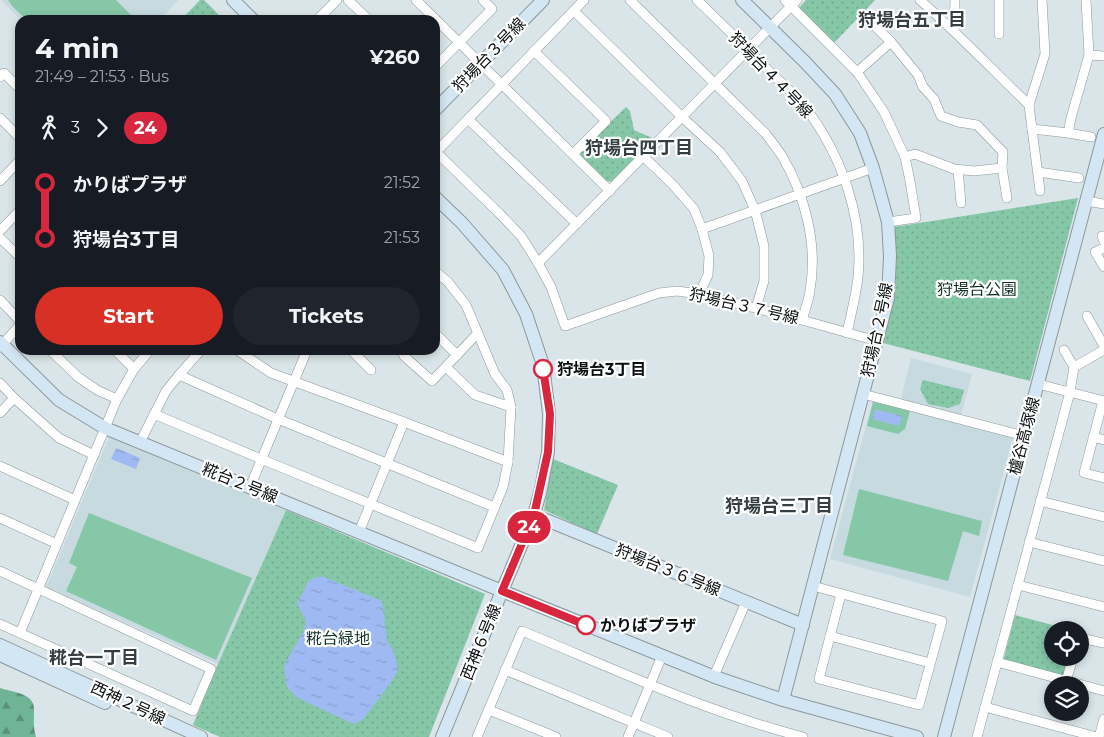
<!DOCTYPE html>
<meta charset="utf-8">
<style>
:root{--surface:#171b24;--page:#20242c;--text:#f1f3f6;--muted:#9ea1a6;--accent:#d93025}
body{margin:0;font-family:Montserrat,"Noto Sans JP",sans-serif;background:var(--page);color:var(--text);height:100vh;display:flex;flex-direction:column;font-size:19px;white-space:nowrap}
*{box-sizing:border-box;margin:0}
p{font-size:16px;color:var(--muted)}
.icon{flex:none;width:28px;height:28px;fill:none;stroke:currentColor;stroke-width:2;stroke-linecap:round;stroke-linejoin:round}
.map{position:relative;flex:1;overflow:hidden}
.side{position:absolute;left:15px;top:15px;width:425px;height:340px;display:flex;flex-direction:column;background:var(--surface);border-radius:15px;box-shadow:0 2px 8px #0003}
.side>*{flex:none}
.badge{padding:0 10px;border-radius:16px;font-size:18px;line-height:32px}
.tools{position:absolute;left:1044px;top:621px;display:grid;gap:10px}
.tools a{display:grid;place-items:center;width:45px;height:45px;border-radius:50%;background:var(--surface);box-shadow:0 2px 8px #0003;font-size:25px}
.map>.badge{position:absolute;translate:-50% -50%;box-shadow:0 0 0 2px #fff}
.legs{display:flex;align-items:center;gap:8px;height:55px;padding:0 20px;font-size:16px}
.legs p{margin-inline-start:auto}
.summary{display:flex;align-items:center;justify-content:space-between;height:85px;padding:0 20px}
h1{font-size:28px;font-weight:700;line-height:38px}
.primary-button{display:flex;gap:10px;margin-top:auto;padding:10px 20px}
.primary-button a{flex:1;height:58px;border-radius:30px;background:var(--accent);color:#fff;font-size:20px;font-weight:700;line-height:58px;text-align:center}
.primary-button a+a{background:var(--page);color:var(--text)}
ul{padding:0 20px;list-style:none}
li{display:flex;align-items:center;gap:18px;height:55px;font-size:19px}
li i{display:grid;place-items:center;width:8px;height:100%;margin:0 6px;background:currentColor}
li i::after{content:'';width:12px;height:12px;margin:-6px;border:4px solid;border-radius:50%;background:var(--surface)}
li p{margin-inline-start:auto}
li:first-child i{background:linear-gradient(#0000 50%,currentColor 0)}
li:last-child i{background:linear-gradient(currentColor 50%,#0000 0)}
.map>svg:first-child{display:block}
.built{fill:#c6dae0}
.grass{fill:#86c7a8}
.forest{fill:url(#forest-firs)}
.park{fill:url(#park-dots)}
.water{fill:url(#water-ripples)}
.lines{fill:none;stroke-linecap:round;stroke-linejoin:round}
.street-casing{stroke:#8d989b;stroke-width:10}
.secondary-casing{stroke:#8d989b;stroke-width:14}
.street{stroke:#fff;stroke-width:9}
.secondary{stroke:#d3e6f3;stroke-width:12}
.line-1-casing{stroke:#fff;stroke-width:11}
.line-1{stroke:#d7263d;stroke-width:8}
.stop-1-dot{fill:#fff;stroke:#d7263d;stroke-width:2.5}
.labels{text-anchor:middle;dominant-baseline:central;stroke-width:4.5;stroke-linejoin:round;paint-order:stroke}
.street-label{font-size:16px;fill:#0c1011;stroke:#fff}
.park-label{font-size:16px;fill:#123325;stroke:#fff}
.stop-label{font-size:16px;font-weight:bold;fill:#0c1011;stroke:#fff;text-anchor:start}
.neighbourhood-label{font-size:18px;font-weight:bold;fill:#353e41;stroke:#fff}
</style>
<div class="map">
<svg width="1104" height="737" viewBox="0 0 1104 737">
<defs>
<pattern id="forest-firs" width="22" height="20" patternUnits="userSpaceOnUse" patternTransform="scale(1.25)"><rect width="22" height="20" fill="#6fb494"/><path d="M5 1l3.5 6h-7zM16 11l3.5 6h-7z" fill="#5a9177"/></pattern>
<pattern id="park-dots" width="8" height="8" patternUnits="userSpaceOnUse" patternTransform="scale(1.25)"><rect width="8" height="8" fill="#86c7a8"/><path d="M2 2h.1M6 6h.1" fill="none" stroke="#72aa90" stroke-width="1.8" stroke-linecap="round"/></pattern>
<pattern id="water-ripples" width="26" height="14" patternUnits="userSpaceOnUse" patternTransform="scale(1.25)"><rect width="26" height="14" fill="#9fbaf2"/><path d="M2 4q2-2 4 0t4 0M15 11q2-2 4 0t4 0" fill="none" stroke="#889fce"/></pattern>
</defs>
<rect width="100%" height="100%" fill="#d9e5e8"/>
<!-- built -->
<g class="built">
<path d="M1 0H178L160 20H21Z"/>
<path d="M911 358 972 374 961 415 901 399Z"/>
<path d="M873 400 1013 437 970 597 830 559Z"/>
<path d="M109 437 286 510 218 664 46 587Z"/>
</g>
<!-- grass -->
<g class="grass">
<path d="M8 0H116L131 15 126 20H27L12 6Z"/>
<path d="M873 402 910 411 905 429 898 434 867 426Z"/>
<path d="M859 489 982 521 979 536 963 531 948 581 843 555Z"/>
<path d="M89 513 252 578 216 660 66 591 77 567 69 563Z"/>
</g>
<!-- forest -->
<path class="forest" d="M0 688C12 692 34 693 34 709 34 719 33 727 36 737H0Z"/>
<!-- park -->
<g class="park">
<path d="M200 0H204L224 20H181Z"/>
<path d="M806 0H875L833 44 799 8Z"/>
<path d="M626 107 630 111 634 130 657 140 615 182 606 181 581 157 580 151Z"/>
<path d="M1078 198 1030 381 883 343 896 289 894 227Z"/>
<path d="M923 380 964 390 960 404 948 408 928 404 920 389Z"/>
<path d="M553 459 618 485 597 534 544 510Z"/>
<path d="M286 510 485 594 429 737H220L193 725 218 664Z"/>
<path d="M1015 615 1071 630H1052V658H1070L1064 679 1003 662Z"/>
</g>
<!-- water -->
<g class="water">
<path d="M875 409 902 416 899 426 872 419Z"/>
<path d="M116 448 140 458 136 469 111 459Z"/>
<path d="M316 577H324L382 601 387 641 394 652 398 670 390 684 362 720 354 724 296 697 287 687 284 666 305 628 306 622 297 603 308 582Z"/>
</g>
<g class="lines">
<defs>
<g id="street">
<path d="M348 0 369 20"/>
<path d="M416 0 610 191"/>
<path d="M584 0 436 152 500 214 521 236 538 263 551 287 565 326 659 293 677 291 699 294 802 320 877 341"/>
<path d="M630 0 766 134C771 141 777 148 782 156 805 195 818 244 810 290 809 300 805 310 802 320"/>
<path d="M697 0C722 24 746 48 770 72 781 83 795 94 805 107 841 154 864 217 858 277 856 296 851 314 847 333"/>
<path d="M785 0 857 72 884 112 905 157 910 181 916 218 888 222"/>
<path d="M920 0C958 34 993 70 1029 105"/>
<path d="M574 11 682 117 720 152 742 181 755 210 764 246V281L756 308"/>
<path d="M863 14 891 42 918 75 923 87 934 99 941 116 958 122 977 125 1003 152 1002 168 1007 198"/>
<path d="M317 20 337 0"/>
<path d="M954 31 955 0"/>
<path d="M999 34V0"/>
<path d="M534 51 606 121 573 154"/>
<path d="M1089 55 1104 56"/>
<path d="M435 67 492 9 483 0"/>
<path d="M857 72 891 42"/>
<path d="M0 77 4 73 20 89"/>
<path d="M0 118 20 138"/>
<path d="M468 119 577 224"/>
<path d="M1032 129 1068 133 1091 137"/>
<path d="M1068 133 1071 118 1089 55 1086 0"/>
<path d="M644 157 673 185 694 209 702 229 709 256 708 275 699 294"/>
<path d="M905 157 915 154 954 169 974 171 1002 168"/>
<path d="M958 170 961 203"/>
<path d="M1038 172 1079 178"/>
<path d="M0 181 20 160"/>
<path d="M1040 191 1029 105 1045 54 1042 0"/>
<path d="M1087 201 1104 204"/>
<path d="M702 229 873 168"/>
<path d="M0 231 20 210"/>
<path d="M1102 236 1104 241"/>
<path d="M0 238 20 257"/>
<path d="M1104 248 1095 252 1104 267"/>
<path d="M538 263 797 0"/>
<path d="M0 300 20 321"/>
<path d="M1087 316 1104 346"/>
<path d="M435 333 457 355"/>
<path d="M0 347 20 325"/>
<path d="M50 350 78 377 97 390 117 399"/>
<path d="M115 350 134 369"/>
<path d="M237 350 271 373 404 422 508 462"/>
<path d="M351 350 371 370"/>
<path d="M401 350 404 356 432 381 478 333"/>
<path d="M1064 350 1074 367"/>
<path d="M446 367 475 395 511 407"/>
<path d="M179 375 278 419 494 507"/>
<path d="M0 383 14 398 59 438 94 455"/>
<path d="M1038 384 1104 401"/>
<path d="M863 394 1024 436"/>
<path d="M1103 401 1084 473 1104 478"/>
<path d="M0 413 14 398"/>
<path d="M154 414 261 459 478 548 503 487 508 462 511 407 507 390 495 374 466 305 448 282 435 271"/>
<path d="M1093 437 1104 440"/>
<path d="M140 442 166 391 179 375 201 350"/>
<path d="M0 466 75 500"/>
<path d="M250 487 307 350"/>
<path d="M1040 501 1104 517"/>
<path d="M0 518 57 544"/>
<path d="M359 532 404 422"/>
<path d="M1029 542 1104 561"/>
<path d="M0 571 211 669 193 711 0 624"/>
<path d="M1018 585 1104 607"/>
<path d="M813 586 942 621 919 705 819 679 841 594"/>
<path d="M20 633 117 399 134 369 150 350"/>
<path d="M830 636 930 663"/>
<path d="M1080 638 1104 643"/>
<path d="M997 662 1104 691"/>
<path d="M505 670 668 737"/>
<path d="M714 676 746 602"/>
<path d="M1066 681 1073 658"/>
<path d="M985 707 1097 737"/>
<path d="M489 710 556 737"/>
<path d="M477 737 522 631C614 669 706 712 803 737"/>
<path d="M628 737 662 656"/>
<path d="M977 737 1070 392 1074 367 1104 350"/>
<path d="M1099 737 1104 719"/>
</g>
<g id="secondary">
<path d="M233 0 253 20"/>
<path d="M742 0 805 62 835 94 860 133 873 168 888 222 890 256 888 298 783 700"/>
<path d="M435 110 543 0"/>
<path d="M435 197 462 223 503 270 526 314 543 365 549 414 548 452 541 489 534 515 502 591 442 737"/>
<path d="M0 342 59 400 105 428 502 591 715 677 783 700 917 737"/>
<path d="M534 515 803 625"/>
<path d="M0 645 201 737"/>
<path d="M0 655 105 703"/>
<path d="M944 737 1104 134"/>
</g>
</defs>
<!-- street casing -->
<use href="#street" class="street-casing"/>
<!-- secondary casing -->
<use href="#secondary" class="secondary-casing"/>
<!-- street -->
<use href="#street" class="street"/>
<!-- secondary -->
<use href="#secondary" class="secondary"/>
</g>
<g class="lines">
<defs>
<path id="line-1" d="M543 369 550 414 548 452 534 515 502 591 586 625"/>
</defs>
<!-- line-1 casing -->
<use href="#line-1" class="line-1-casing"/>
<!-- line-1 -->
<use href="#line-1" class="line-1"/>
</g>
<!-- markers -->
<g class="stop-1-dot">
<circle cx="543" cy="369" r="9"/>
<circle cx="586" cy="625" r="9"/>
</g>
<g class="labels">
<!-- street labels -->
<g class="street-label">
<text transform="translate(489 55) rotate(-46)">狩場台３号線</text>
<text transform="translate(771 75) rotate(46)">狩場台４４号線</text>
<text transform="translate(744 306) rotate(13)">狩場台３７号線</text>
<text transform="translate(877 330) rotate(-78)">狩場台２号線</text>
<text transform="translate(1024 436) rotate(-75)">櫨谷高塚線</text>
<text transform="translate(240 483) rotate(22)">糀台２号線</text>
<text transform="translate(668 570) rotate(22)">狩場台３６号線</text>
<text transform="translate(481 642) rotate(-68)">西神６号線</text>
<text transform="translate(128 703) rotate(25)">西神２号線</text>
</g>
<!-- park labels -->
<g class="park-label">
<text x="977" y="289">狩場台公園</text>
<text x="338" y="638">糀台緑地</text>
</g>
<!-- stop labels -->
<g class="stop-label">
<text x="557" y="369">狩場台3丁目</text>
<text x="600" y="625">かりばプラザ</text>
</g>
<!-- neighbourhood labels -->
<g class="neighbourhood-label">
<text x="912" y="20">狩場台五丁目</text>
<text x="639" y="148">狩場台四丁目</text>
<text x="779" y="506">狩場台三丁目</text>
<text x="94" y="658">糀台一丁目</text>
</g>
</g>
</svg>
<div class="tools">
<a><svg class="icon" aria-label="locate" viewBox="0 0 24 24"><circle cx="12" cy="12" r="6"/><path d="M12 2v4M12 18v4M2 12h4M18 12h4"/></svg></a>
<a><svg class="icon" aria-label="layers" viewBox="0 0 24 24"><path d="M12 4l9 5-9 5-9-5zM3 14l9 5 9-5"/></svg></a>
</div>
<b class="badge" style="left:529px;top:527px;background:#d7263d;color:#fff">24</b>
<section class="side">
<div class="summary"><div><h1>4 min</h1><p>21:49 – 21:53 · Bus</p></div><b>¥260</b></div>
<div class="legs"><svg class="icon" aria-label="walk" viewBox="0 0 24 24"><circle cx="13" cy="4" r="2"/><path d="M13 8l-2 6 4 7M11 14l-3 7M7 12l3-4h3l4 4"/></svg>3<svg class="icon" aria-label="forward" viewBox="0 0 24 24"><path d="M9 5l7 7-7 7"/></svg><b class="badge" style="background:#d7263d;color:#fff">24</b></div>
<ul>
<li><i style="color:#d7263d"></i><b>かりばプラザ</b><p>21:52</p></li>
<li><i style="color:#d7263d"></i><b>狩場台3丁目</b><p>21:53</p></li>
</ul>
<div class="primary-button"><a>Start</a><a>Tickets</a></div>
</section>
</div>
